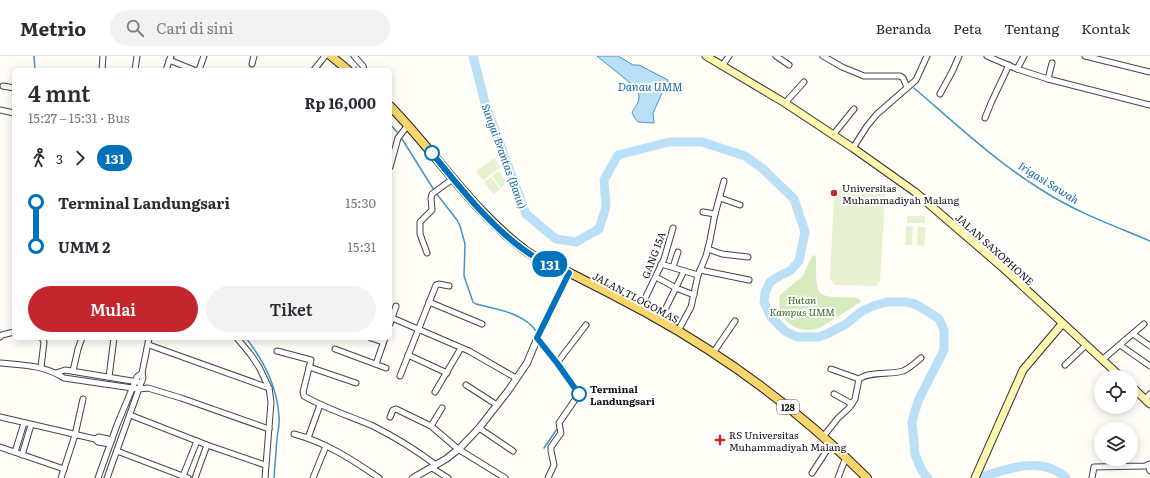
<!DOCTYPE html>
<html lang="id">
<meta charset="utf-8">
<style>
:root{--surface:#fff;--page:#f2f2f3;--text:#2b2b33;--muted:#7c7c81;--line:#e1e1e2;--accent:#c4262e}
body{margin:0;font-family:Literata,serif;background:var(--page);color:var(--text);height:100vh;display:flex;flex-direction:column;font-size:15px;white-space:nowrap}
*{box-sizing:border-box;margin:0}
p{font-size:13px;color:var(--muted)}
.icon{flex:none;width:22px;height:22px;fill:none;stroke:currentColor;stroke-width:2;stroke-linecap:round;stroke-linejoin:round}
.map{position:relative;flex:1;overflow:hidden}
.sheet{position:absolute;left:12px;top:12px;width:380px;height:272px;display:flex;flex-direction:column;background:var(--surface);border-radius:6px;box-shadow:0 2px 10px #0003}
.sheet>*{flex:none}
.badge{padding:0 8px;border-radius:13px;font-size:14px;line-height:26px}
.tools{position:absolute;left:1094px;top:314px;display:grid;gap:8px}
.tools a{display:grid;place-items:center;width:44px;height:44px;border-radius:50%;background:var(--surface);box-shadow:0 2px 10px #0003;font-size:20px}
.map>.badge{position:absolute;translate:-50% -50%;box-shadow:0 0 0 2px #fff}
.legs{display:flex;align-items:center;gap:6px;height:44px;padding:0 16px;font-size:13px}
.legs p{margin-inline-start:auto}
.headline{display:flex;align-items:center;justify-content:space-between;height:68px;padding:0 16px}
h1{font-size:22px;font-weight:600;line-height:30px}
.action{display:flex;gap:8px;margin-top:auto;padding:8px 16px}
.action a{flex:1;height:46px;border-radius:24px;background:var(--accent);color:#fff;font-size:16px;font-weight:600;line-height:46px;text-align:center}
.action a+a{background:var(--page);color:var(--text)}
ul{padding:0 16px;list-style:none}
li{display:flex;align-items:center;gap:14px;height:44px;font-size:15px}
li i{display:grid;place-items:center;width:6px;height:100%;margin:0 5px;background:currentColor}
li i::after{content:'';width:10px;height:10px;margin:-5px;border:3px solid;border-radius:50%;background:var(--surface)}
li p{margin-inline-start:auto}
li:first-child i{background:linear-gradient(#0000 50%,currentColor 0)}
li:last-child i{background:linear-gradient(currentColor 50%,#0000 0)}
header{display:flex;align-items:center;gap:24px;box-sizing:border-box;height:56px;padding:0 20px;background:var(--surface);border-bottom:1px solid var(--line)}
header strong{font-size:19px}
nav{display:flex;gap:22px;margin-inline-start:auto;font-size:14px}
.search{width:280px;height:36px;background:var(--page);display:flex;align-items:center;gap:10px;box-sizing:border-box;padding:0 14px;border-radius:22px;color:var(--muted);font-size:15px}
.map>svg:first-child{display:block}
.green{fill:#d5ebbd}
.pitch{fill:#e6f2cf}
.water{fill:#b9e0f7;stroke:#3f96cf}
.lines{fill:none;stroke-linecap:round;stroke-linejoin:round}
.stream{stroke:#3f96cf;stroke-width:1.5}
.river{stroke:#b9e0f7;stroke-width:9}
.minor-casing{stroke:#444;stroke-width:7}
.tertiary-casing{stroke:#444;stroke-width:8}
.secondary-casing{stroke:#333;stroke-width:9}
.primary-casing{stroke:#222;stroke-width:10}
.minor{stroke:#fff;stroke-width:5}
.tertiary{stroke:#fff;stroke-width:6}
.secondary{stroke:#fff6b0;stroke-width:7}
.primary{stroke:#f9d66b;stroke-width:8}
.line-1-casing{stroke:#fff;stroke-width:9}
.line-1{stroke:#0072bc;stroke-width:6}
.stop-1-dot{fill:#fff;stroke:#0072bc;stroke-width:2}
.poi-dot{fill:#c4262e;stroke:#fff;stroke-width:1.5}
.labels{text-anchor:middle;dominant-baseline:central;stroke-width:4;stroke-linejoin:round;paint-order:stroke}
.shield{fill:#fff;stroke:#585858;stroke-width:1}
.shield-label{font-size:9px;font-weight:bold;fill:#111}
.poi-label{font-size:10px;fill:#111;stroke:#fff;text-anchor:start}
.street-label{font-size:10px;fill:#111;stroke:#fff}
.park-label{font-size:10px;font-style:italic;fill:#2f6b1f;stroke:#fff}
.stop-label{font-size:10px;font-weight:bold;fill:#111;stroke:#fff;text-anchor:start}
.water-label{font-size:11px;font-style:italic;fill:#1768a6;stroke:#fff}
</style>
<header>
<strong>Metrio</strong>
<div class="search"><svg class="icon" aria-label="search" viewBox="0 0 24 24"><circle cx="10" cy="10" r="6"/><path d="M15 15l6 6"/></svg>Cari di sini</div>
<nav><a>Beranda</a><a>Peta</a><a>Tentang</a><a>Kontak</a></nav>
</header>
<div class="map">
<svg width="1150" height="422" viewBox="0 0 1150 422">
<rect width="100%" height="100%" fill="#fffdf5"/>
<!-- green -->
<path class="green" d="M814 199 816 201C816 247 816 239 858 242L861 246 821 271C799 281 775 264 780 239L803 220 812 200Z"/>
<!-- pitch -->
<g class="pitch">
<path d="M494 102 501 111 483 124 476 115Z"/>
<path d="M499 115 507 127 501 132 492 120Z"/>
<path d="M491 121 500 133 493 138 484 126Z"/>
<path d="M840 133 880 134 885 138 880 225 876 230 835 229 830 223 834 138Z"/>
<rect x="907" y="160" width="18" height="7"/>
<path d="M906 170 913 171 912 189H905Z"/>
<path d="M918 171H926L924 190 917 189Z"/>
</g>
<!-- water -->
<path class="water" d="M597 0H618L633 9H639L668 24 653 57 654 67 638 66 634 61 632 56C639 46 642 42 635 31Z"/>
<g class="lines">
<!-- stream -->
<g class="stream">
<path d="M34 0 35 14"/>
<path d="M356 11V14"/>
<path d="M914 32C956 68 997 107 1045 136 1078 157 1115 170 1150 185"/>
<path d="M390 68 397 76"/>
<path d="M402 83 434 134"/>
<path d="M436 137 457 164 460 170 465 188 464 220 473 246 476 248C497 253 524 257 537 276"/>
<path d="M246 282C264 305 277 331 279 360 280 367 278 375 277 382 276 395 275 409 274 422"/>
<path d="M544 392 557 373"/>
</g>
<!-- river -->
<g class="river">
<path d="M473 0 485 47 526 158 556 183 576 186 599 173 606 151 604 124 618 99 669 86H702L745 100 762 112 794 143 805 176 799 205 790 215 781 219 770 226 765 237 764 246 771 261 785 275 797 281H818L827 278 846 268 862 255 873 250 887 246H906L915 248 932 258 939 263 944 274V294L918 345 912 366 915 398 921 413 925 419 928 422"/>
<path d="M979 422C1005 413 1043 399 1066 422"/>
</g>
<defs>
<g id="minor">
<path d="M354 0 363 10 364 14"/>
<path d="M776 0 789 9"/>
<path d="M823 0 842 11 864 20H900L903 22 907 31"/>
<path d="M987 0 1017 13 1048 23 1150 49"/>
<path d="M1085 0 1150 16"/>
<path d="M169 4 194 14"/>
<path d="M252 8 254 0"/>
<path d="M722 10 729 0"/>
<path d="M1017 13 1024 0"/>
<path d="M102 14 103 0"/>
<path d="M135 14 137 0"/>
<path d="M166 14 171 0"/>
<path d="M199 14 204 0"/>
<path d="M314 14 325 0"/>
<path d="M1048 23 1052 7"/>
<path d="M3 30 14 32"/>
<path d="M940 38 953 14 959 0"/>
<path d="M785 47 804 26"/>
<path d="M0 54 14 57"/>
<path d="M985 62 991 47 1009 9"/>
<path d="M833 79 854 53"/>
<path d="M853 92 867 70 877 58 916 24 927 0"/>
<path d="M390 111 398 82 408 69"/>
<path d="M720 142 740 149"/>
<path d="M703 156 715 158"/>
<path d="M708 193 722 198 748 201"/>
<path d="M427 197 420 178V166L432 154 431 142 432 138 454 122"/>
<path d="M661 208 698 219"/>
<path d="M673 211 678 196"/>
<path d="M700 214 749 224"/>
<path d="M656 221 676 232 694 239"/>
<path d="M429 246 482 268"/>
<path d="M640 253 664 203 673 172"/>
<path d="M390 261 469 295 516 322"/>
<path d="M660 264 684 215"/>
<path d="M390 268 396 250"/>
<path d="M678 275 691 251 698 219 706 200 710 184 715 158 724 125"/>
<path d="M1133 278 1150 290"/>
<path d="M0 281 2 279 14 276"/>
<path d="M237 282 251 299 259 311 269 332 271 346 265 422"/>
<path d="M371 282 383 286"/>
<path d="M537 282 557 307 579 338 559 367 561 377 551 391V395L554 409 548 422"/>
<path d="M149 289 269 332"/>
<path d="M1120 289 1150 310"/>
<path d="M335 293 386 312"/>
<path d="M277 295 311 304 303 336 304 340C326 353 350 360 373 370 395 381 416 394 436 409"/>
<path d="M713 297 735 265"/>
<path d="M408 299 447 317"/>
<path d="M1102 304 1144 268"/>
<path d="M0 307C22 309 44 309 64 322L139 333 148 332 181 342 269 373"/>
<path d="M557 307 586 269"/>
<path d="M376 308 385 282"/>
<path d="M1065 309 1086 289"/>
<path d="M41 311 44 286 42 282"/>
<path d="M309 311 356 327"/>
<path d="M831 313 859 323"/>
<path d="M73 315 78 293 82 282"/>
<path d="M56 317 65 314 138 326"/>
<path d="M400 320 436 229 439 228 449 230"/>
<path d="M109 321 114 282"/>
<path d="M466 329 497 349"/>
<path d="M435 336 461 292"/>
<path d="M834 338 852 348"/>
<path d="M1145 343 1150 338"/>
<path d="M130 359 207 389 265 409"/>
<path d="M0 361 95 383 98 386 110 388"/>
<path d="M390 361 393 354 396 353 431 370 458 393 505 422"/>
<path d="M431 370 442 352"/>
<path d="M479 372 513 395"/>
<path d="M294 378C325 386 353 404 379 422"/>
<path d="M823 381 838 362 849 352 855 343 859 323C870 315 890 319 903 315 910 312 915 307 921 302"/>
<path d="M308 382 320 349"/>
<path d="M95 383 99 381 112 384"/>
<path d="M0 391 64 413"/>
<path d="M117 395 188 422"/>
<path d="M15 396 24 367"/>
<path d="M22 399 31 369"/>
<path d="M1148 409 1150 415"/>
<path d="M432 412 448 422"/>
<path d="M812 417 831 388"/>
<path d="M183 420 197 385"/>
<path d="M61 422 75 379 83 343"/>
<path d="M98 422 117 369 137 321 142 317"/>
<path d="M107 422 141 327 143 322 142 317 149 282"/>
<path d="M195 422 207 389"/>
<path d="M313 422 326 390"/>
<path d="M838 422 846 401"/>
<path d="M1092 422 1094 411 1145 410 1150 408"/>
</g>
<path id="tertiary" d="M413 422 446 403 460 392 479 372 508 335 527 307 540 276 569 217"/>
<g id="secondary">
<path d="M706 0 785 47 853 92 915 136 1002 211 1121 321"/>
<path d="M1131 330 1150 348"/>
<path d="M975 422 1023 314 1062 268"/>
</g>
<g id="primary">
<path d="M331 0 348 14"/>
<path d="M390 50C436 97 473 156 526 195 540 205 555 210 570 217 596 230 621 243 647 257 727 301 802 357 867 422"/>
</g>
</defs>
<!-- minor casing -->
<use href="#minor" class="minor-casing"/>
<!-- tertiary casing -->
<use href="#tertiary" class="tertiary-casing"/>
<!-- secondary casing -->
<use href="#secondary" class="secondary-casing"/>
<!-- primary casing -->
<use href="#primary" class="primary-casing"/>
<!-- minor -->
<use href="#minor" class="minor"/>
<!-- tertiary -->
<use href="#tertiary" class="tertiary"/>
<!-- secondary -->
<use href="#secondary" class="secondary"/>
<!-- primary -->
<use href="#primary" class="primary"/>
</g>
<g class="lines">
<defs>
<path id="line-1" d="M432 97C461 133 498 180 538 203 548 208 559 212 569 217L537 282 557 307 579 338"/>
</defs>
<!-- line-1 casing -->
<use href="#line-1" class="line-1-casing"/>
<!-- line-1 -->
<use href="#line-1" class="line-1"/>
</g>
<!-- markers -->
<g class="stop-1-dot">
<circle cx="432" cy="97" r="7"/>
<circle cx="579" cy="338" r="7"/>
</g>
<g class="poi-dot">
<circle cx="834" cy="137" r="4"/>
<path d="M718 378h4v4h4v4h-4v4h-4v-4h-4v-4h4z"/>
</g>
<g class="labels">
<!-- shield labels -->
<rect class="shield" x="777" y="344" width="22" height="14" rx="3"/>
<g class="shield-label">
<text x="788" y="351">128</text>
</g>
<!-- poi labels -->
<g class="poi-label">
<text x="842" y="131">Universitas<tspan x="842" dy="12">Muhammadiyah Malang</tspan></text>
<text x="729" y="378">RS Universitas<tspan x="729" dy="12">Muhammadiyah Malang</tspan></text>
</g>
<!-- street labels -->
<g class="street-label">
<text transform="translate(995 193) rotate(42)">JALAN SAXOPHONE</text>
<text transform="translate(653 199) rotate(-69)">GANG 15A</text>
<text transform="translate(636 241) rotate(28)">JALAN TLOGOMAS</text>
</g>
<!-- park labels -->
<g class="park-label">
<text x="802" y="243">Hutan<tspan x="802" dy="12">Kampus UMM</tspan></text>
</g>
<!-- stop labels -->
<g class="stop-label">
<text x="590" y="332">Terminal<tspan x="590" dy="12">Landungsari</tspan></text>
</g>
<!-- water labels -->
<g class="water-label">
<text x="650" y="30">Danau UMM</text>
<text transform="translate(505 100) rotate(70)">Sungai Brantas (Banu)</text>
<text transform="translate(1049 126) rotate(32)">Irigasi Sawah</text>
</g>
</g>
</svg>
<div class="tools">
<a><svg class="icon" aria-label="locate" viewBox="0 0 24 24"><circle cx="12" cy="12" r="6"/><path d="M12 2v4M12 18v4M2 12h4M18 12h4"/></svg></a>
<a><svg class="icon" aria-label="layers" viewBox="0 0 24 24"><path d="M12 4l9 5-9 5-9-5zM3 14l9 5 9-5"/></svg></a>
</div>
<b class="badge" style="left:550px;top:208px;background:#0072bc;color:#fff">131</b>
<section class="sheet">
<div class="headline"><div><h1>4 mnt</h1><p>15:27 – 15:31 · Bus</p></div><b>Rp 16,000</b></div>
<div class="legs"><svg class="icon" aria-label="walk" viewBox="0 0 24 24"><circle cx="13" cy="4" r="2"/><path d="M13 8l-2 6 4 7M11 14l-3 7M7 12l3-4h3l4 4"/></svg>3<svg class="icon" aria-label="forward" viewBox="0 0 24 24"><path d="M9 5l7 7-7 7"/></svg><b class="badge" style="background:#0072bc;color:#fff">131</b></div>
<ul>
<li><i style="color:#0072bc"></i><b>Terminal Landungsari</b><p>15:30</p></li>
<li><i style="color:#0072bc"></i><b>UMM 2</b><p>15:31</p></li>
</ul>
<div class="action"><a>Mulai</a><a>Tiket</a></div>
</section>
</div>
